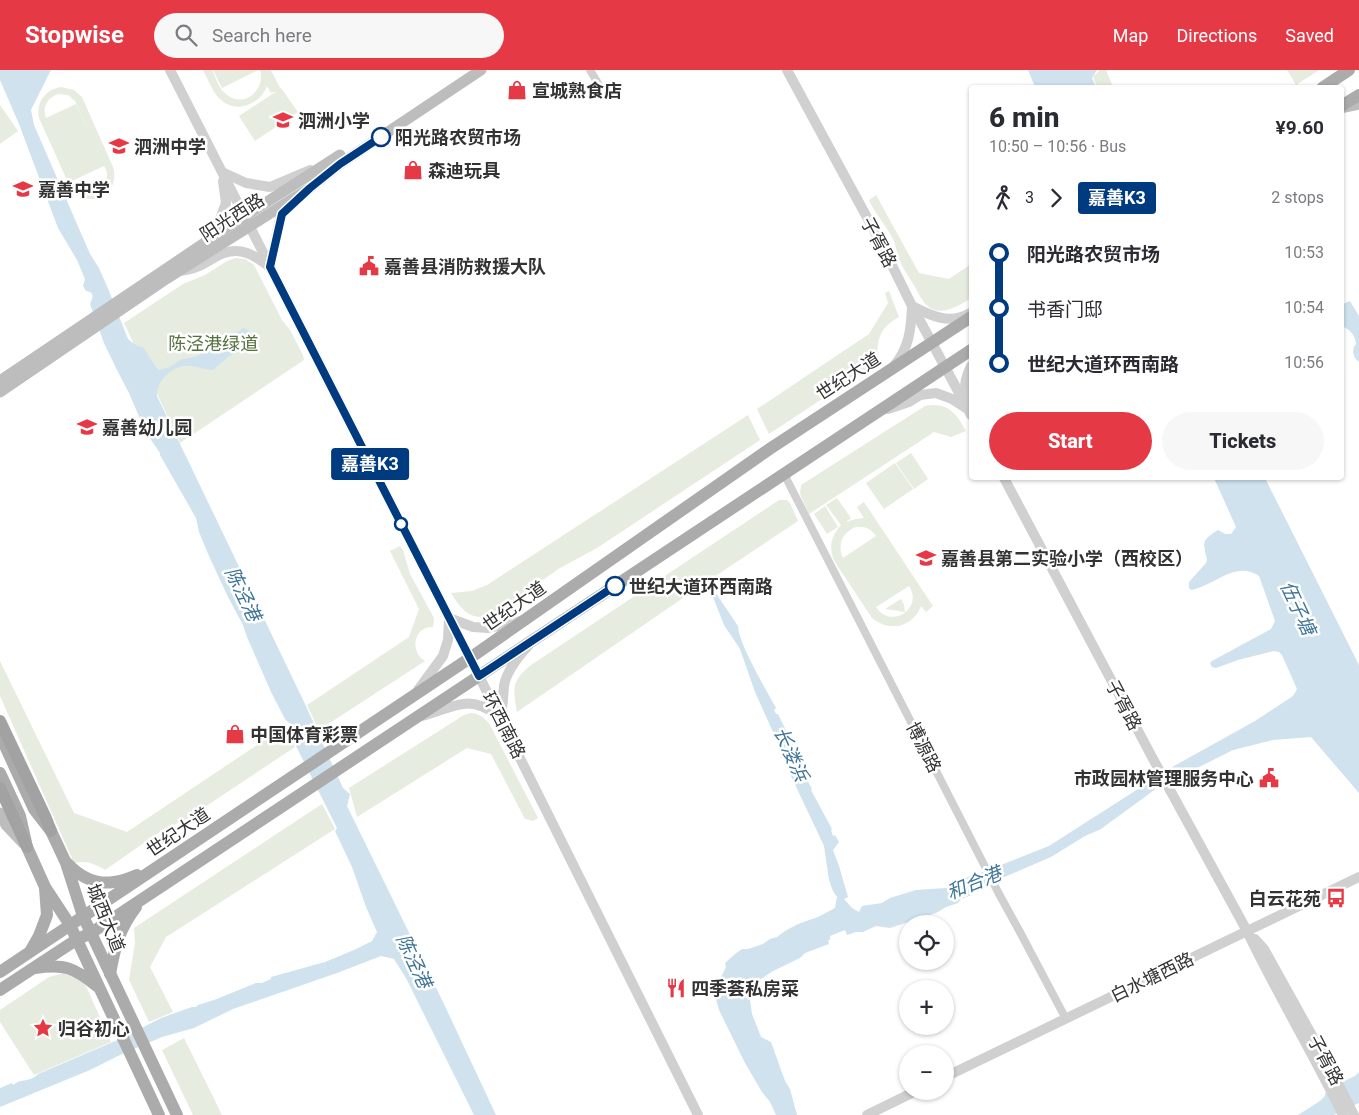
<!DOCTYPE html>
<meta charset="utf-8">
<style>
:root{--surface:#fff;--page:#f7f7f7;--text:#2b2b33;--muted:#7c7c81;--accent:#e63946}
body{margin:0;font-family:Roboto,"Noto Sans SC",sans-serif;background:var(--page);color:var(--text);height:100vh;display:flex;flex-direction:column;font-size:19px;white-space:nowrap}
*{box-sizing:border-box;margin:0}
p{font-size:16px;color:var(--muted)}
.icon{flex:none;width:28px;height:28px;fill:none;stroke:currentColor;stroke-width:2;stroke-linecap:round;stroke-linejoin:round}
.map{position:relative;flex:1;overflow:hidden}
.panel{position:absolute;left:969px;top:15px;width:375px;height:395px;display:flex;flex-direction:column;background:var(--surface);border-radius:5px;box-shadow:0 1px 4px #0004}
.panel>*{flex:none}
.badge{padding:0 10px;border-radius:4px;font-size:18px;line-height:32px}
.tools{position:absolute;left:899px;top:845px;display:grid;gap:10px}
.tools a{display:grid;place-items:center;width:55px;height:55px;border-radius:50%;background:var(--surface);box-shadow:0 1px 4px #0004;font-size:25px}
.map>.badge{position:absolute;translate:-50% -50%;box-shadow:0 0 0 2px #fff}
.legs{display:flex;align-items:center;gap:8px;height:55px;padding:0 20px;font-size:16px}
.legs p{margin-inline-start:auto}
.summary{display:flex;align-items:center;justify-content:space-between;height:85px;padding:0 20px}
h1{font-size:28px;font-weight:800;line-height:38px}
.button{display:flex;gap:10px;margin-top:auto;padding:10px 20px}
.button a{flex:1;height:58px;border-radius:30px;background:var(--accent);color:#fff;font-size:20px;font-weight:800;line-height:58px;text-align:center}
.button a+a{background:var(--page);color:var(--text)}
ul{padding:0 20px;list-style:none}
li{display:flex;align-items:center;gap:18px;height:55px;font-size:19px}
li i{display:grid;place-items:center;width:8px;height:100%;margin:0 6px;background:currentColor}
li i::after{content:'';width:12px;height:12px;margin:-6px;border:4px solid;border-radius:50%;background:var(--surface)}
li p{margin-inline-start:auto}
li:first-child i{background:linear-gradient(#0000 50%,currentColor 0)}
li:last-child i{background:linear-gradient(currentColor 50%,#0000 0)}
header{display:flex;align-items:center;gap:30px;box-sizing:border-box;height:70px;padding:0 25px;background:var(--accent);color:#fff}
header strong{font-size:24px}
nav{display:flex;gap:28px;margin-inline-start:auto;font-size:18px}
.search{width:350px;height:45px;background:var(--page);display:flex;align-items:center;gap:12px;box-sizing:border-box;padding:0 18px;border-radius:28px;color:var(--muted);font-size:19px}
.map>svg:first-child{display:block}
.green{fill:#e6ecdf;fill-rule:evenodd}
.water{fill:#cfe2ee}
.lines{fill:none;stroke-linecap:round;stroke-linejoin:round}
.minor{stroke:#d0d0d0;stroke-width:8}
.tertiary{stroke:#d0d0d0;stroke-width:10}
.secondary{stroke:#bdbdbd;stroke-width:11}
.primary{stroke:#ababab;stroke-width:12}
.trunk{stroke:#a2a2a2;stroke-width:12}
.line-1-casing{stroke:#fff;stroke-width:11}
.line-1{stroke:#003b80;stroke-width:8}
.stop-1-dot{fill:#fff;stroke:#003b80;stroke-width:2.5}
.labels{text-anchor:middle;dominant-baseline:central;stroke-width:5;stroke-linejoin:round;paint-order:stroke}
.poi-label{font-size:18px;font-weight:bold;fill:#333;stroke:#fff;text-anchor:start}
.stop-label{font-size:18px;font-weight:bold;fill:#333;stroke:#fff;text-anchor:start}
.street-label{font-size:18px;fill:#333;stroke:#fff}
.park-label{font-size:18px;fill:#56703f;stroke:#fff}
.water-label{font-size:19px;font-style:italic;fill:#3f7597;stroke:#fff}
</style>
<header>
<strong>Stopwise</strong>
<div class="search"><svg class="icon" aria-label="search" viewBox="0 0 24 24"><circle cx="10" cy="10" r="6"/><path d="M15 15l6 6"/></svg>Search here</div>
<nav><a>Map</a><a>Directions</a><a>Saved</a></nav>
</header>
<div class="map">
<svg width="1359" height="1045" viewBox="0 0 1359 1045">
<rect width="100%" height="100%" fill="#fff"/>
<!-- green -->
<g class="green">
<path d="M203 0H212C216 8 219 19 226 24 243 39 266 21 260 0H271L280 18H281L298 42 255 71 239 46 277 21 271 23 267 16C260 35 235 45 219 28 212 21 208 9 203 0Z"/>
<path d="M213 0H258L222 18Z"/>
<path d="M1100 0H1106L1113 17H1097L1093 7Z"/>
<path d="M1287 0H1319L1296 15Z"/>
<path d="M61 17 74 20 82 27 113 97C121 124 90 141 71 119L39 48C36 32 45 20 61 17ZM58 24 68 25 75 31 98 82 76 34 46 48C42 37 47 28 58 24ZM104 96C117 115 84 134 74 110Z"/>
<path d="M0 35 18 61 0 74Z"/>
<path d="M876 125 919 203 949 209 971 194V228C960 235 942 247 929 237 922 232 918 222 914 215 909 207 903 199 900 191 897 184 896 176 893 169 886 155 875 144 869 130Z"/>
<path d="M236 188 245 189 254 195 282 250 290 260 303 285 304 290 180 373 124 253 183 214 205 205 227 191Z"/>
<path d="M889 221 899 247C879 258 876 271 878 292L769 364 757 339 869 264 888 233 885 223Z"/>
<path d="M932 335C952 335 957 346 966 361L951 367 934 362 809 444 800 424 801 415 925 336Z"/>
<path d="M748 345 760 370 597 478 560 498 492 545C470 552 461 539 451 523L472 521 487 515Z"/>
<path d="M911 383 928 409 914 419 896 393Z"/>
<path d="M895 393 913 419 884 439 866 413Z"/>
<path d="M837 428 851 448 846 452 856 449 864 448 857 437 864 432 933 536 926 542 921 536C913 557 890 563 872 548L835 492C828 478 831 466 841 455L826 435ZM856 457C865 456 871 459 876 466L843 488C837 475 842 462 856 457ZM909 516C924 538 891 560 876 537Z"/>
<path d="M779 430H787L790 433 798 451 699 517 517 642C513 619 511 611 531 595Z"/>
<path d="M825 436 838 457 827 464 814 444Z"/>
<path d="M400 476 403 480 410 504 434 548 433 557C420 556 412 569 417 582 418 586 422 589 425 591L319 660 307 635 409 567 419 539 390 481Z"/>
<path d="M901 529 904 535 905 542 885 539Z"/>
<path d="M0 591 74 743 127 762 287 655 295 677 185 750 164 759 105 800C95 794 86 790 74 793L0 626Z"/>
<path d="M471 643C480 644 485 648 490 655L538 748 533 751 525 749 491 684 467 678 357 747 349 718 464 645Z"/>
<path d="M322 734 335 759 166 867 150 897 173 942 149 952 129 910 135 873 134 858Z"/>
<path d="M64 903 78 907 86 916 111 972 34 1005 0 952V940L49 907Z"/>
<path d="M184 968 222 1045H193L162 980Z"/>
</g>
<!-- water -->
<g class="water">
<path d="M0 0H51L31 40 34 55 90 184 99 198 109 221 128 269 137 276 143 277 158 300 170 297 180 290 198 286 216 270 228 268 243 258 248 260 250 263 244 276 239 281 228 287 213 300C203 300 194 295 185 296 171 297 156 312 157 326L305 634 343 718 350 724 347 736 443 932 496 1045H474L406 908 394 889 381 886 337 903 233 939 194 958 162 967 122 984 90 1000 0 1037V1018L12 1013 13 1015C21 1008 30 1013 38 1004L120 969 161 948 192 937H196L198 935 214 930 256 913H262L271 909V907L325 892 354 880 372 871 377 862 366 837 352 797 335 761 337 758 296 676 289 653 285 649 271 622 247 567 243 555 228 527 209 486 199 462 196 448 160 385V383L147 364 146 358 141 351 129 323 116 298 104 273 90 234C93 228 95 222 86 221L83 216 85 209 77 190 58 158 19 54 0 10Z"/>
<path d="M1028 0H1097L1092 8 1096 17H1035Z"/>
<path d="M1350 231 1359 246V292C1353 288 1351 279 1356 274 1355 265 1350 259 1341 256V235Z"/>
<path d="M1214 408H1265L1359 595V723L1311 667 1273 670 1233 680 1157 718 1101 759 1085 766 1051 787 981 817 972 825 961 829 958 833 946 837 936 843 890 858 876 856 863 862H856L847 865 845 860 830 866V870H828L829 874 805 883 800 888 773 901 752 915 749 923 752 944 761 967 771 972 785 1011 790 1019 797 1045H776L770 1032 762 1022 745 993 719 940 715 926 718 922H720L719 911 726 897 725 893 735 884 742 879H748L763 874 770 869 777 867 785 861 798 854 818 847 835 838 837 827 833 821 829 810 824 776 791 706 781 680 755 622 740 579 724 555 709 517 711 516 738 556C739 575 766 619 776 638L774 640 776 644H778L796 681 803 690 806 708 812 719 811 720 832 759 831 760 833 766 835 765 839 772 833 780 839 796 848 827 844 829 852 838 859 842 862 836 882 833 890 828 916 820 946 818 974 804C983 804 989 797 996 797L1049 776 1174 696 1255 651 1293 626 1297 619 1282 585 1279 582 1274 581 1238 590 1216 598 1212 597 1210 593 1212 591 1271 559 1275 551 1259 506C1235 490 1215 516 1191 520L1189 518V512L1206 493 1207 490C1203 471 1201 471 1218 460L1225 464H1231L1236 457Z"/>
<path d="M1359 1002V1033L1334 1045H1298L1320 1031 1325 1026V1023L1344 1011 1355 1006Z"/>
</g>
<g class="lines">
<!-- minor -->
<g class="minor">
<path d="M590 0 599 15"/>
<path d="M784 404 998 822 1021 864 1066 949"/>
</g>
<!-- tertiary -->
<g class="tertiary">
<path d="M170 0 479 606 698 1045"/>
<path d="M787 0 882 175 912 236 971 345"/>
<path d="M222 102 246 113 270 117 310 100"/>
<path d="M206 170 218 154 226 133 223 111"/>
<path d="M270 197 281 144 296 131"/>
<path d="M180 201C186 200 193 199 199 196 207 193 215 186 224 183 241 177 254 185 267 195"/>
<path d="M912 236C931 246 950 255 970 243"/>
<path d="M894 296C909 278 911 260 912 237"/>
<path d="M967 332C964 316 964 311 971 296"/>
<path d="M888 339 909 332 920 325 936 323 952 329 966 338"/>
<path d="M1004 408 1152 687 1247 861C1277 924 1313 983 1343 1045"/>
<path d="M449 548 473 557 488 558 521 551"/>
<path d="M418 620 443 586 448 570 449 549"/>
<path d="M422 646C453 638 468 623 497 645"/>
<path d="M500 648C503 637 503 627 504 616 506 602 519 586 528 576"/>
<path d="M1255 869 1264 879 1329 996 1354 1045"/>
<path d="M945 1007 1359 807"/>
<path d="M867 1045 916 1021"/>
</g>
<!-- secondary -->
<g class="secondary">
<path d="M1341 38 1359 34"/>
<path d="M0 311 234 153 340 85"/>
<path d="M0 322 166 209 310 118 340 94 481 0"/>
<path d="M0 743 6 755 23 773"/>
</g>
<!-- primary -->
<g class="primary">
<path d="M1322 18 1349 0"/>
<path d="M1341 36 1359 25"/>
<path d="M0 665 34 739 51 761 66 793 83 846 177 1045"/>
<path d="M0 703 20 746 27 777 45 817 70 855 159 1045"/>
<path d="M67 793C79 806 95 815 114 812 122 811 130 808 137 805"/>
<path d="M31 880 39 866 47 845 45 818"/>
<path d="M35 898C65 894 73 897 97 916"/>
<path d="M0 902 470 588 771 378 971 247"/>
<path d="M110 904C115 877 119 859 136 837"/>
<path d="M0 920 76 870 91 863 971 280"/>
</g>
<!-- trunk -->
<g class="trunk">
<path d="M0 651 45 746 51 761"/>
<path d="M0 718 27 777"/>
</g>
</g>
<g class="lines">
<defs>
<path id="line-1" d="M381 67 340 94 310 118 282 144 270 197 479 606 615 516"/>
</defs>
<!-- line-1 casing -->
<use href="#line-1" class="line-1-casing"/>
<!-- line-1 -->
<use href="#line-1" class="line-1"/>
</g>
<!-- icons -->
<defs>
<symbol id="shop-bare" viewBox="-9 -9 18 18"><path d="M-5-2.5h2.3a2.7 3.5 0 0 1 5.4 0H5L5.5 6h-11ZM-1.5-2.5h3a1.5 2.3 0 0 0-3 0Z" fill="#e63946" stroke="#fff" stroke-width="2.5" paint-order="stroke"/></symbol>
<symbol id="school-bare" viewBox="-9 -9 18 18"><path d="M0-5L7-2L0 1L-7-2ZM-4 1L0 2.5L4 1V4Q0 6-4 4Z" fill="#e63946" stroke="#fff" stroke-width="2.5" paint-order="stroke"/></symbol>
<symbol id="civic-bare" viewBox="-9 -9 18 18"><path d="M-.6-6.5H3V-4.5H.6V-3L4-1V1h2V6H-6V1h2V-1L-.6-3ZM-1.2 2.5V6h2.4V2.5Z" fill="#e63946" stroke="#fff" stroke-width="2.5" paint-order="stroke"/></symbol>
<symbol id="bus-bare" viewBox="-9 -9 18 18"><path d="M-5-6H5V4H4V6H2V4H-2V6H-4V4H-5ZM-3.5-4V0h7V-4ZM-3.5 1.2v1.5H-2V1.2ZM2 1.2v1.5H3.5V1.2Z" fill="#e63946" stroke="#fff" stroke-width="2.5" paint-order="stroke"/></symbol>
<symbol id="restaurant-bare" viewBox="-9 -9 18 18"><path d="M-5-6h1v4h1v-4h1v4h1v-4h1v5L-1.5 .5V6h-2V.5L-5-1ZM5-6V6H3V1.5H1.5Q1.5-4 5-6Z" fill="#e63946" stroke="#fff" stroke-width="2.5" paint-order="stroke"/></symbol>
<symbol id="sight-bare" viewBox="-9 -9 18 18"><path d="M0-6L1.8-2.2L6-1.7L2.9 1.2L3.7 5.4L0 3.3L-3.7 5.4L-2.9 1.2L-6-1.7L-1.8-2.2Z" fill="#e63946" stroke="#fff" stroke-width="2.5" paint-order="stroke"/></symbol>
</defs>
<g fill-rule="evenodd">
<use href="#shop-bare" x="503" y="6" width="28" height="28"/>
<use href="#school-bare" x="269" y="36" width="28" height="28"/>
<use href="#school-bare" x="105" y="62" width="28" height="28"/>
<use href="#shop-bare" x="399" y="86" width="28" height="28"/>
<use href="#school-bare" x="9" y="105" width="28" height="28"/>
<use href="#civic-bare" x="355" y="182" width="28" height="28"/>
<use href="#school-bare" x="73" y="343" width="28" height="28"/>
<use href="#school-bare" x="912" y="474" width="28" height="28"/>
<use href="#shop-bare" x="221" y="650" width="28" height="28"/>
<use href="#civic-bare" x="1255" y="694" width="28" height="28"/>
<use href="#bus-bare" x="1322" y="814" width="28" height="28"/>
<use href="#restaurant-bare" x="662" y="904" width="28" height="28"/>
<use href="#sight-bare" x="29" y="944" width="28" height="28"/>
</g>
<!-- markers -->
<g class="stop-1-dot">
<circle cx="381" cy="67" r="9"/>
<circle cx="401" cy="454" r="6"/>
<circle cx="615" cy="516" r="9"/>
</g>
<g class="labels">
<!-- poi labels -->
<g class="poi-label">
<text x="532" y="20">宣城熟食店</text>
<text x="298" y="50">泗洲小学</text>
<text x="134" y="76">泗洲中学</text>
<text x="428" y="100">森迪玩具</text>
<text x="38" y="119">嘉善中学</text>
<text x="384" y="196">嘉善县消防救援大队</text>
<text x="102" y="357">嘉善幼儿园</text>
<text x="941" y="488">嘉善县第二实验小学（西校区）</text>
<text x="250" y="664">中国体育彩票</text>
<text x="1254" y="708" text-anchor="end">市政园林管理服务中心</text>
<text x="1321" y="828" text-anchor="end">白云花苑</text>
<text x="691" y="918">四季荟私房菜</text>
<text x="58" y="958">归谷初心</text>
</g>
<!-- stop labels -->
<g class="stop-label">
<text x="395" y="67">阳光路农贸市场</text>
<text x="629" y="516">世纪大道环西南路</text>
</g>
<!-- street labels -->
<g class="street-label">
<text transform="translate(232 147) rotate(-33)">阳光西路</text>
<text transform="translate(879 172) rotate(62)">子胥路</text>
<text transform="translate(848 306) rotate(-33)">世纪大道</text>
<text transform="translate(514 536) rotate(-35)">世纪大道</text>
<text transform="translate(1124 635) rotate(62)">子胥路</text>
<text transform="translate(504 655) rotate(63)">环西南路</text>
<text transform="translate(924 677) rotate(63)">博源路</text>
<text transform="translate(178 762) rotate(-34)">世纪大道</text>
<text transform="translate(106 848) rotate(68)">城西大道</text>
<text transform="translate(1152 907) rotate(-26)">白水塘西路</text>
<text transform="translate(1326 990) rotate(62)">子胥路</text>
</g>
<!-- park labels -->
<g class="park-label">
<text x="213" y="273">陈泾港绿道</text>
</g>
<!-- water labels -->
<g class="water-label">
<text transform="translate(243 524) rotate(64)">陈泾港</text>
<text transform="translate(1298 538) rotate(65)">伍子塘</text>
<text transform="translate(791 684) rotate(66)">长溇浜</text>
<text transform="translate(974 813) rotate(-22)">和合港</text>
<text transform="translate(414 891) rotate(65)">陈泾港</text>
</g>
</g>
</svg>
<div class="tools">
<a><svg class="icon" aria-label="locate" viewBox="0 0 24 24"><circle cx="12" cy="12" r="6"/><path d="M12 2v4M12 18v4M2 12h4M18 12h4"/></svg></a>
<a>+</a>
<a>−</a>
</div>
<b class="badge" style="left:370px;top:394px;background:#003b80;color:#fff">嘉善K3</b>
<section class="panel">
<div class="summary"><div><h1>6 min</h1><p>10:50 – 10:56 · Bus</p></div><b>¥9.60</b></div>
<div class="legs"><svg class="icon" aria-label="walk" viewBox="0 0 24 24"><circle cx="13" cy="4" r="2"/><path d="M13 8l-2 6 4 7M11 14l-3 7M7 12l3-4h3l4 4"/></svg>3<svg class="icon" aria-label="forward" viewBox="0 0 24 24"><path d="M9 5l7 7-7 7"/></svg><b class="badge" style="background:#003b80;color:#fff">嘉善K3</b><p>2 stops</p></div>
<ul>
<li><i style="color:#003b80"></i><b>阳光路农贸市场</b><p>10:53</p></li>
<li><i style="color:#003b80"></i><span>书香门邸</span><p>10:54</p></li>
<li><i style="color:#003b80"></i><b>世纪大道环西南路</b><p>10:56</p></li>
</ul>
<div class="button"><a>Start</a><a>Tickets</a></div>
</section>
</div>
